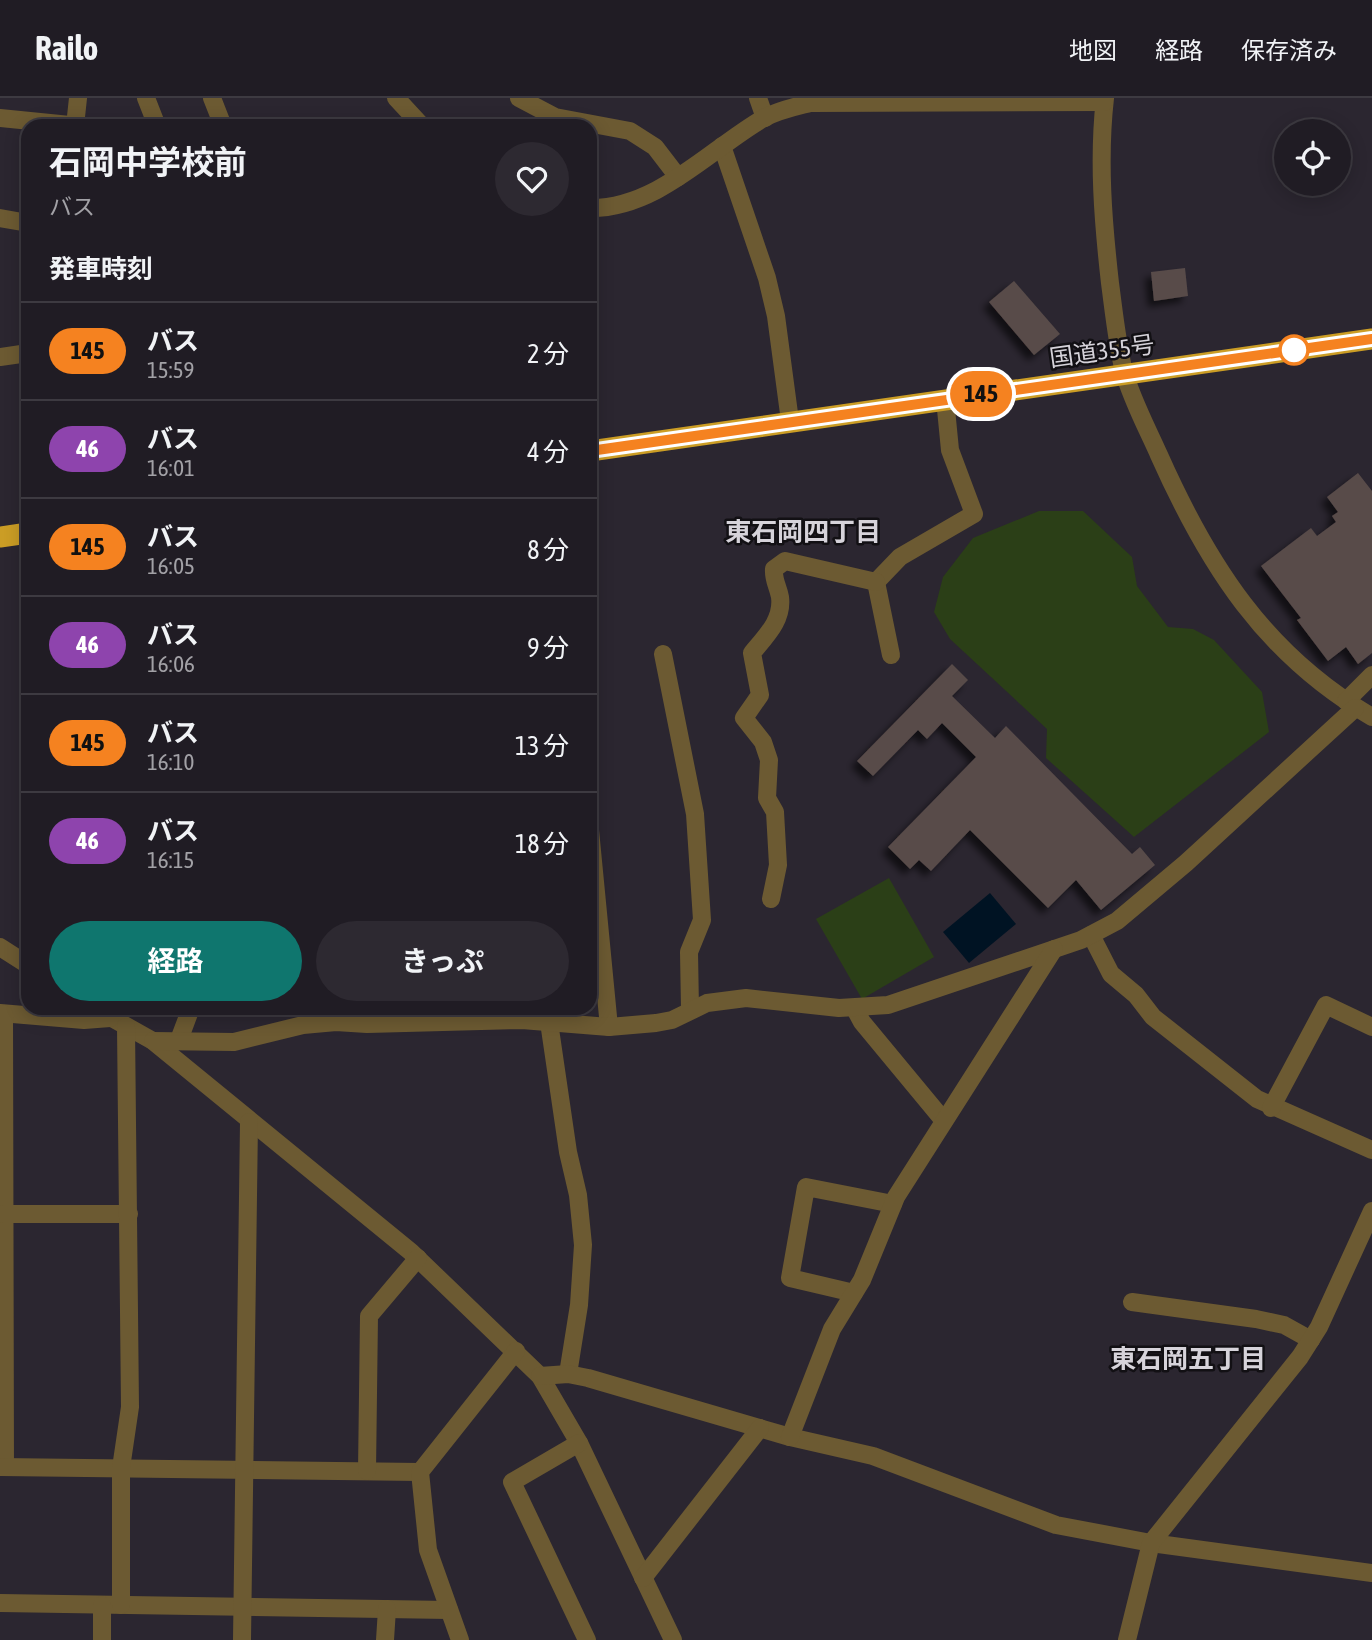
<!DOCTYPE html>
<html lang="ja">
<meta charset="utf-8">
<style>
:root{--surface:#201c24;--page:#2d2931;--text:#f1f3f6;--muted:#a2a1a6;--line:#3d3a41;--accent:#0f766e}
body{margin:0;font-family:"Asap Condensed","Noto Sans JP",sans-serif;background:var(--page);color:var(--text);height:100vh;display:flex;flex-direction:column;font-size:26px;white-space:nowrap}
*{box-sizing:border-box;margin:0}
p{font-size:23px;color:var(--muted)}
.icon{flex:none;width:38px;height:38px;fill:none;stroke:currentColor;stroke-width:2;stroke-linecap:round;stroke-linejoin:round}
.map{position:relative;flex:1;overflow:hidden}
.drawer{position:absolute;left:21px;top:21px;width:576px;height:896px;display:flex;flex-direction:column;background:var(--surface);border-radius:21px;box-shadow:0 4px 18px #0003,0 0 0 2px var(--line)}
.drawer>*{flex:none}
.badge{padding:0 14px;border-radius:23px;font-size:24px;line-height:46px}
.buttons{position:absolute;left:1274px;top:21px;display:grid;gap:14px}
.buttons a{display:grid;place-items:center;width:77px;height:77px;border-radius:50%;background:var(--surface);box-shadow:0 4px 18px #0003,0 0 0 2px var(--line);font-size:35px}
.map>.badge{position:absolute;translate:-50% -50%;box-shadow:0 0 0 4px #fff}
h2{padding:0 28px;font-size:26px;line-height:63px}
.round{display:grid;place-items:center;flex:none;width:74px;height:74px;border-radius:37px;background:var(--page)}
.head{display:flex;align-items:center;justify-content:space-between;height:119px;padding:0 28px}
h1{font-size:33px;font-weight:700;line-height:52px}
.primary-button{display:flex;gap:14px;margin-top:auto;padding:14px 28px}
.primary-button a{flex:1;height:80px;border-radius:42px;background:var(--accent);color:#fff;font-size:28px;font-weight:700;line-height:80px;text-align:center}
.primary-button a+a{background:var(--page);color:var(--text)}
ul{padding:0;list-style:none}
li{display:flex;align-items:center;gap:21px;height:98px;padding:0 28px;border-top:2px solid var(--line)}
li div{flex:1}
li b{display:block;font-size:26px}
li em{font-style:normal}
li .badge{min-width:77px;font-weight:700;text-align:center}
header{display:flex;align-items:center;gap:42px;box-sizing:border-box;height:98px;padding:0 35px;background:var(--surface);border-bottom:2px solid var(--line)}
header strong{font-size:33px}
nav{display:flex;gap:38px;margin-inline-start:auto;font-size:24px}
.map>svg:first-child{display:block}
.green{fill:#2b3f17}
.water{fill:#001323}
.building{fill:#584b49;filter:url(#shadow)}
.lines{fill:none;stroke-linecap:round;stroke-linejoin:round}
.minor{stroke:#6c5a32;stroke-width:18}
.highway{stroke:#cb9d25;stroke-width:21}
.line-casing{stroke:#fff;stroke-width:16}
.line{stroke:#f58220;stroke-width:10}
.stop-dot{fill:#fff;stroke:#f58220;stroke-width:3.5}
.labels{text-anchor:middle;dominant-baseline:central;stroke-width:5;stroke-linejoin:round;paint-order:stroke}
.street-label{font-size:24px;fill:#d6d3da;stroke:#121014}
.neighbourhood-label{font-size:26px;font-weight:bold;fill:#d6d3da;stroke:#121014}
</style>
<header>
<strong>Railo</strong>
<nav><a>地図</a><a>経路</a><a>保存済み</a></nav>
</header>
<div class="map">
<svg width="1372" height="1542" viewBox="0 0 1372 1542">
<defs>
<filter id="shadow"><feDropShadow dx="-6" dy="6" stdDeviation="3.5" flood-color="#0009"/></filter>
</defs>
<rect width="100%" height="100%" fill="#2b2630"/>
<!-- green -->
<g class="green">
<path d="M1039 413H1083L1132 459 1137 488 1168 529 1193 531 1214 542 1262 594 1269 634 1134 739 1046 660 1047 631 950 541 934 514 943 479 973 440Z"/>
<path d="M889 780 934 859 862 901 816 821Z"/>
</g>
<!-- water -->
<path class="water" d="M990 795 1016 826 969 865 943 834Z"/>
<!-- building -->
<g class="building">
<path d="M1185 170 1188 198 1154 203 1151 174Z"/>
<path d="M1014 183 1060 236 1034 257 989 204Z"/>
<path d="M1358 375 1372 393V555L1358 566 1346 549 1328 563 1297 522 1301 520 1261 468 1311 430 1317 438 1336 424 1332 418 1338 414 1327 399Z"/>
<path d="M952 566 968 582 952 598 995 640 1006 628 1132 756 1140 749 1155 767 1101 812 1076 782 1048 810 970 732 931 773 919 762 910 771 888 749 976 659 942 625 927 641 918 632 873 678 857 663Z"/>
</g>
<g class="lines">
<!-- minor -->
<g class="minor">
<path d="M146 0 157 28"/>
<path d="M212 0 223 28"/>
<path d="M396 0 422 28"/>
<path d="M519 0 555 19 630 33 655 49 678 79"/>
<path d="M758 0 765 20"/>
<path d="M1105 0C1098 62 1103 123 1110 185 1114 215 1117 245 1124 274 1132 302 1147 330 1159 357 1208 467 1265 557 1372 619"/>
<path d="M0 20 80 28"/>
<path d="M75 28 78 0"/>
<path d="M722 48 767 180 776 218 790 323"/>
<path d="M590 110C657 111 710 51 764 20 779 12 794 9 810 5L1104 4"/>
<path d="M0 120 28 125"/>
<path d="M0 259 28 255"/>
<path d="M876 484 900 459 974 416 950 352 945 301"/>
<path d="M876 484 891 557"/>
<path d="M663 556 695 716 702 822 689 854 690 911"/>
<path d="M1346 603 1372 577"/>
<path d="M590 732 609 929"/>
<path d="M771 801 778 767 775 714 767 700 769 662 763 644 744 620 760 597 752 555C766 538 783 522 780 499 778 488 773 482 774 471L785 463 876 484"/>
<path d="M1091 837 1111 876 1136 897 1153 919 1257 1001 1372 1052"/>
<path d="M0 849 28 867"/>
<path d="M94 910 153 943 411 1154 540 1278 579 1345 673 1542"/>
<path d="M855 911 862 924 944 1023"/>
<path d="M0 915 84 922 110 920"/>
<path d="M4 916 5 1369"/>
<path d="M549 924 568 1054 578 1097 583 1147 579 1207 568 1276"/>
<path d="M179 942 191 910"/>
<path d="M153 943 234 944 303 927 336 924 367 926 522 922 609 929 656 925 672 922 707 905 746 900 839 910 888 907 1081 842 1117 823 1186 765 1355 610"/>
<path d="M1271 1010 1326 907 1372 929"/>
<path d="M4 1116H129"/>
<path d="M854 1195 790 1180 806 1089 893 1106"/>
<path d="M1132 1204 1256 1221 1284 1227 1311 1242"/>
<path d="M540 1278 568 1276 588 1280 790 1339 873 1358 1056 1427 1151 1445 1372 1475"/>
<path d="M790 1339 832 1231 862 1182 896 1099 1054 851"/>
<path d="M579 1345 512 1384 587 1542"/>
<path d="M0 1369 420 1374"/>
<path d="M367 1373 369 1218 418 1160"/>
<path d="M643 1480 760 1330"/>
<path d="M0 1505 449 1512"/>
<path d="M121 1507V1370L130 1309 126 929"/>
<path d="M102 1542V1507"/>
<path d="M242 1542 249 1024"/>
<path d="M385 1542 387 1511"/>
<path d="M460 1542 428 1452 420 1374 516 1253"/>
<path d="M1127 1542 1151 1445 1300 1259 1319 1229 1372 1113"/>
</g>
<!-- highway -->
<g class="highway">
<path d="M590 353 1372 241"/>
<path d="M0 439 28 435"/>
</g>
</g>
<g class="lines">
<defs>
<path id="line" d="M590 353 1372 241"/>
</defs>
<!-- line casing -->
<use href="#line" class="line-casing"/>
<!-- line -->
<use href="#line" class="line"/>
</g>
<!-- markers -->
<circle class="stop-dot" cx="1294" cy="252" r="14"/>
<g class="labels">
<!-- street labels -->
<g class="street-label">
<text transform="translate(1102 253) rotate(-8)">国道355号</text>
</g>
<!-- neighbourhood labels -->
<g class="neighbourhood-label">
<text x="803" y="434">東石岡四丁目</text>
<text x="1188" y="1261">東石岡五丁目</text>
</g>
</g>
</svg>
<div class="buttons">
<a><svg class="icon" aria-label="locate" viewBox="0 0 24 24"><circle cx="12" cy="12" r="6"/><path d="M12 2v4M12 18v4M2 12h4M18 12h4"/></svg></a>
</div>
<b class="badge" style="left:981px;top:296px;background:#f58220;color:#111">145</b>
<section class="drawer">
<div class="head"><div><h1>石岡中学校前</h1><p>バス</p></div><a class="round"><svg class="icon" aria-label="heart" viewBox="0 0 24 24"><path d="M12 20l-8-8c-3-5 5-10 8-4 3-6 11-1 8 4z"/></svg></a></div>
<h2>発車時刻</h2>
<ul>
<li><span class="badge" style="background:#f58220;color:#111">145</span><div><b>バス</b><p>15:59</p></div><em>2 分</em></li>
<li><span class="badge" style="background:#8e44ad;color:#fff">46</span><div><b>バス</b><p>16:01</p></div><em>4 分</em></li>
<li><span class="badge" style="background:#f58220;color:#111">145</span><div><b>バス</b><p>16:05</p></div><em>8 分</em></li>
<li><span class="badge" style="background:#8e44ad;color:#fff">46</span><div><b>バス</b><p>16:06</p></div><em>9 分</em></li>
<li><span class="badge" style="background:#f58220;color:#111">145</span><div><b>バス</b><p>16:10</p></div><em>13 分</em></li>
<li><span class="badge" style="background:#8e44ad;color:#fff">46</span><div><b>バス</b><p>16:15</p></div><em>18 分</em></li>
</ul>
<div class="primary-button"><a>経路</a><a>きっぷ</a></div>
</section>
</div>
